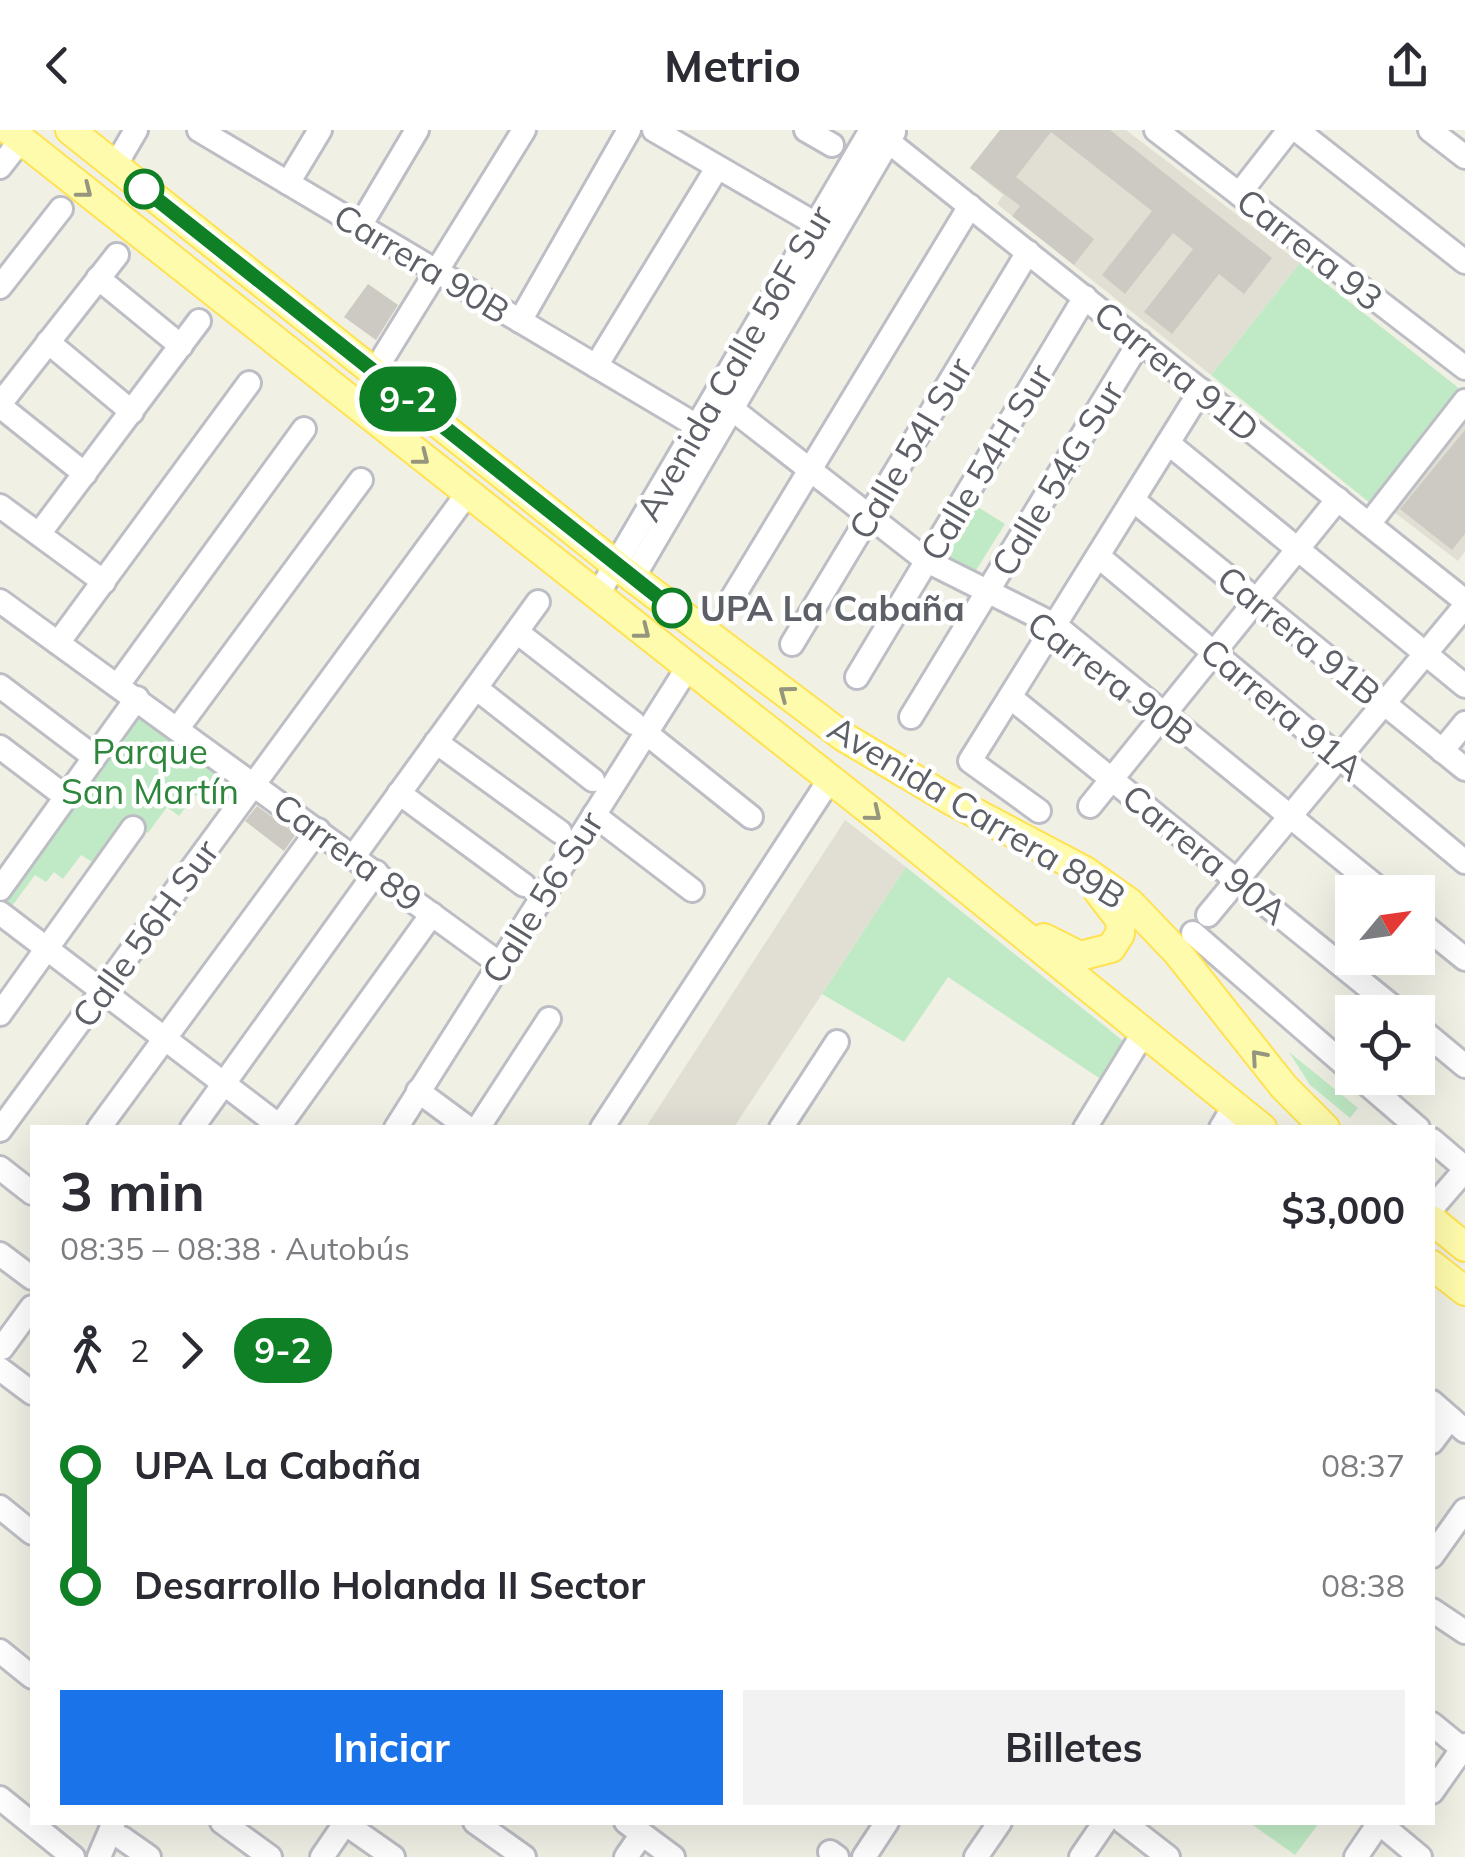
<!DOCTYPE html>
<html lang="es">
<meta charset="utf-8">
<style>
:root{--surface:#fff;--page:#f2f2f3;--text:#2b2b33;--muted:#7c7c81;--accent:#1a73e8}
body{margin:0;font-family:Mulish,sans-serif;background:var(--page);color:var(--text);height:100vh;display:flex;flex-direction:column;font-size:38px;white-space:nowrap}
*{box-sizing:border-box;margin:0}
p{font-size:32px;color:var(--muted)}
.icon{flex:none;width:55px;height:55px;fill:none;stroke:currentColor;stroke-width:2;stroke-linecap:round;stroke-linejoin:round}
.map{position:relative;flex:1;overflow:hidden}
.sheet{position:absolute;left:30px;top:995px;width:1405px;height:700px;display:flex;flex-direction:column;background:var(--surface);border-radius:0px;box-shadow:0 10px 40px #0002}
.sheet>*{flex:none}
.badge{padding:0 20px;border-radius:32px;font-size:35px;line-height:65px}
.needle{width:65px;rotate:61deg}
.fabs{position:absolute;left:1335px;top:745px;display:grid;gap:20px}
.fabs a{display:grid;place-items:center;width:100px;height:100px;border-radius:0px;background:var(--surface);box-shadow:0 10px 40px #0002;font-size:50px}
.map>.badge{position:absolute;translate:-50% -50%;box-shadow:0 0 0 5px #fff}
.legs{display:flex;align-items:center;gap:15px;height:110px;padding:0 30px;font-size:32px}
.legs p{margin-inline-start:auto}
.overview{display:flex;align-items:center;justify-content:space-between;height:170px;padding:0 30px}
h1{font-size:55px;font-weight:700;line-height:75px}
.button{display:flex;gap:20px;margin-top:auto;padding:20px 30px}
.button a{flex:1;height:115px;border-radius:0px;background:var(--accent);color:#fff;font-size:40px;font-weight:700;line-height:115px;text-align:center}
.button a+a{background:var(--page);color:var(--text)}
ul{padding:0 30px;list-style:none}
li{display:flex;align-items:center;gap:35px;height:120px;font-size:38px}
li i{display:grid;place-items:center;width:15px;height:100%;margin:0 12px;background:currentColor}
li i::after{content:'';width:25px;height:25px;margin:-12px;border:8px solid;border-radius:50%;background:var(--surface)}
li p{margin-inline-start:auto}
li:first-child i{background:linear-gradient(#0000 50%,currentColor 0)}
li:last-child i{background:linear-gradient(currentColor 50%,#0000 0)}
header{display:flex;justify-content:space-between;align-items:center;height:130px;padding:0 30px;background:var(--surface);font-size:45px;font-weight:700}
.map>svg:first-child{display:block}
.education{fill:#e1dfd4}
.green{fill:#c0eac5}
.building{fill:#cccac2}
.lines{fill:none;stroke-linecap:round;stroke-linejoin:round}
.minor-casing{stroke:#bdbec5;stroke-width:28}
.major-casing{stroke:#ffe251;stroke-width:32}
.minor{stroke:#fff;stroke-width:22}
.major{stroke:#fffbac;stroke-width:28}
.oneway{stroke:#96967f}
.line-1-casing{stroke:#fff;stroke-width:22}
.line-1{stroke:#0f8026;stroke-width:15}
.stop-1-dot{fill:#fff;stroke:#0f8026;stroke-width:5}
.labels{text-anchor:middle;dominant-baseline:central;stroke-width:9;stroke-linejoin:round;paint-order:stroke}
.street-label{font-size:35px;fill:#5d6067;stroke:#fff}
.stop-label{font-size:35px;font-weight:bold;fill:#5d6067;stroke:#fff;text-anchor:start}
.park-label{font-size:35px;fill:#2d863b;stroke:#fff}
</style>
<header><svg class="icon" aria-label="back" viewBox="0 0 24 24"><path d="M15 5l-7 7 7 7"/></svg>Metrio<svg class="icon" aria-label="share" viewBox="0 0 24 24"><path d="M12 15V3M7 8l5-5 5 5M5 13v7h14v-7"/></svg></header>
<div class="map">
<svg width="1465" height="1727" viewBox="0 0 1465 1727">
<rect width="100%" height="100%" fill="#f1f0e5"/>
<!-- education -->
<g class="education">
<path d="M1000 0H1126L1300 133 1211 245 997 74 1003 65 970 38Z"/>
<path d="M1465 280V421L1458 431 1390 379Z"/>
<path d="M845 690 906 737 734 997H646Z"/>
</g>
<!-- green -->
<g class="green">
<path d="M1300 133 1460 259 1370 373 1211 245Z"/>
<path d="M973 374 1005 394 973 445 941 425Z"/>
<path d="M140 584 231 652 223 650 206 673 195 665 179 686 167 677 148 703 128 688 94 733 81 725 63 749 54 742 46 752 35 745 9 780 0 774Z"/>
<path d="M906 737 1127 914 1108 954 948 847 904 912 822 864Z"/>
<path d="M1289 922 1358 978 1350 988 1310 955Z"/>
<path d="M1250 1693H1319L1295 1725Z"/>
</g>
<!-- building -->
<g class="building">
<path d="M1000 0H1110L1272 128 1244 164 1219 144 1172 204 1144 182 1193 119 1173 103 1125 164 1102 145 1152 81 1051 2 1016 47 1094 109 1074 135 1012 86 1020 76 970 38Z"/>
<path d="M368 154 398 175 376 210 344 187Z"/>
<path d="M1465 300V404L1452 420 1400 379Z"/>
<path d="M257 676 296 704 284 721 245 691Z"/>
</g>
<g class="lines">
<defs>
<g id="minor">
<path d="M199 0 697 296"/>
<path d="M654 0 816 94"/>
<path d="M806 0 832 15"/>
<path d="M1156 0 1465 238"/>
<path d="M1297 0 1465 132"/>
<path d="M1430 0 1465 27"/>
<path d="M889 12 1465 471"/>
<path d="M115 36 136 0"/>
<path d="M0 37 21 10"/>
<path d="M288 53 320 0"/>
<path d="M1239 64 1289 0"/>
<path d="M360 96 417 0"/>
<path d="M98 148 181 216"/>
<path d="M0 157 61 79"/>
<path d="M520 191 629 0"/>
<path d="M48 212 132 282"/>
<path d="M384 226 524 0"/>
<path d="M596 236 717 38"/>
<path d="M0 274 117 125"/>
<path d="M0 276 85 344"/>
<path d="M732 279 927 431 1055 495 1383 762"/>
<path d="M1168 313 1465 556"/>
<path d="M1133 370 1465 639"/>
<path d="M0 376 104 452"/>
<path d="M1369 394 1465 271"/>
<path d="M39 404 199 191"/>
<path d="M1098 426 1465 732"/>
<path d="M633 448 894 2"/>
<path d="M597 466 871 0"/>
<path d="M0 471 500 834"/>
<path d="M728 475 970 76"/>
<path d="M517 502 634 593"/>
<path d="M58 513 249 253"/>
<path d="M792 514 1028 122"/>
<path d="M857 547 1085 167"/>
<path d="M118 555 304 299"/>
<path d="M0 556 94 627"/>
<path d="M476 558 593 650"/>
<path d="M1010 567 1399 882"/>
<path d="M911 587 1140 211"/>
<path d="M178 598 361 350"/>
<path d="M646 603 751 687"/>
<path d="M436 612 560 702"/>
<path d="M0 617 66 667"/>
<path d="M1442 621 1465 593"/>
<path d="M399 663 524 755"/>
<path d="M1090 676 1338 369"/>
<path d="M1039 681 970 631 1201 260"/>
<path d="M594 685 692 760"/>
<path d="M354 726 538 472"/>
<path d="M0 759 137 568"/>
<path d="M0 783 282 998"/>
<path d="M1208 785 1465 476"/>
<path d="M1418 791 1465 829"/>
<path d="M1193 803 1352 941"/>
<path d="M0 884 133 698"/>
<path d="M1418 897 1465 936"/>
<path d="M1360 948 1418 998"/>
<path d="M418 961 468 998"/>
<path d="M99 998 318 700"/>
<path d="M192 998 376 742"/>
<path d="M278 998 432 784"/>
<path d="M396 998 688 537"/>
<path d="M478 998 549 889"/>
<path d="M602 998 830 649"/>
<path d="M781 998 837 912"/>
<path d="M1085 998 1136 915"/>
<path d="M1221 998 1227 988"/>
<path d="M0 1000 467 364"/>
<path d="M1432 1010 1465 1038"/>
<path d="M0 1038 32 1063"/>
<path d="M1432 1078 1465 1040"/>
<path d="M0 1124 32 1148"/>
<path d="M2 1218 32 1177"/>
<path d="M0 1239 32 1263"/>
<path d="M1432 1272 1465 1301"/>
<path d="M1432 1312 1450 1288"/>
<path d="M0 1377 32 1403"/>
<path d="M1432 1426 1465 1380"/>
<path d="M1432 1480 1465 1502"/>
<path d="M0 1521 32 1547"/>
<path d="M1432 1594 1465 1621"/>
<path d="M1432 1662 1465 1615"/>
<path d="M0 1668 73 1727"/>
<path d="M222 1692 270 1727"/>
<path d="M343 1692 393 1727"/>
<path d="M475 1692 524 1727"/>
<path d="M626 1692 673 1727"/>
<path d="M1123 1692 1168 1727"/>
<path d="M1378 1692 1420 1727"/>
<path d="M122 1708 149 1727"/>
<path d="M830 1722 837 1727"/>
<path d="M99 1727 114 1692"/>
<path d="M322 1727 346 1692"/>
<path d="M626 1727 642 1704"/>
<path d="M864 1727 887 1692"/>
<path d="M976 1727 1000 1692"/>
<path d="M1081 1727 1105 1692"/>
<path d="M1356 1727 1379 1693"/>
</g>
<g id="major">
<path d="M9 0 882 690 1262 998"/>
<path d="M70 0 616 435 844 607 947 668 1085 741 1130 773 1177 822 1284 957 1325 998"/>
<path d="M1044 808 1080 826 1111 818 1120 804 1121 791 1098 761"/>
<path d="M1432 1090 1465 1117"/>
<path d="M1432 1135 1465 1161"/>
</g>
</defs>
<!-- minor casing -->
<use href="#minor" class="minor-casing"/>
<!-- major casing -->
<use href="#major" class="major-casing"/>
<!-- minor -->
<use href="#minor" class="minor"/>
<!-- major -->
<use href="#major" class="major"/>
</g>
<!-- one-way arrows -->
<defs><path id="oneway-chevron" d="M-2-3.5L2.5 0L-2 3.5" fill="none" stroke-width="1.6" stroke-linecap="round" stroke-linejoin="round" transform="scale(2.5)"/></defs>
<g class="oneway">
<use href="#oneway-chevron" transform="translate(85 61) rotate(38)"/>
<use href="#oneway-chevron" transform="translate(422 328) rotate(38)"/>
<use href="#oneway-chevron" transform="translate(643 502) rotate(38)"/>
<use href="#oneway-chevron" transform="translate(786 563) rotate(-143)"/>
<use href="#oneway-chevron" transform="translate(874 684) rotate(39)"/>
<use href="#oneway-chevron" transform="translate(1258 927) rotate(-131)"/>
</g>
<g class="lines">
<defs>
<path id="line-1" d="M144 59 672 478"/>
</defs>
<!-- line-1 casing -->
<use href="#line-1" class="line-1-casing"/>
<!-- line-1 -->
<use href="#line-1" class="line-1"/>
</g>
<!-- markers -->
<g class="stop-1-dot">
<circle cx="144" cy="59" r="18"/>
<circle cx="672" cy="478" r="18"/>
</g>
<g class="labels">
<!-- street labels -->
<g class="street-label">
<text transform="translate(1310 119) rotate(38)">Carrera 93</text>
<text transform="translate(422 133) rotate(31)">Carrera 90B</text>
<text transform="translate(734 233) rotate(-60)">Avenida Calle 56F Sur</text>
<text transform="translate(1177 241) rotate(39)">Carrera 91D</text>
<text transform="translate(910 318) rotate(-59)">Calle 54I Sur</text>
<text transform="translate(986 332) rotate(-59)">Calle 54H Sur</text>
<text transform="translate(1057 348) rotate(-59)">Calle 54G Sur</text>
<text transform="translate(1299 505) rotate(39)">Carrera 91B</text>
<text transform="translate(1111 548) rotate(37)">Carrera 90B</text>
<text transform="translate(1282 579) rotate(40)">Carrera 91A</text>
<text transform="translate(977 682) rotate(31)">Avenida Carrera 89B</text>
<text transform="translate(348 722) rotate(36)">Carrera 89</text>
<text transform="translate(1205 724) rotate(39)">Carrera 90A</text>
<text transform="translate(542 767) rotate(-58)">Calle 56 Sur</text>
<text transform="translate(145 803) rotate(-54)">Calle 56H Sur</text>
</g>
<!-- stop labels -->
<g class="stop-label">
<text x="700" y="478">UPA La Cabaña</text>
</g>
<!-- park labels -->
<g class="park-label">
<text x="150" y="621">Parque<tspan x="150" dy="40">San Martín</tspan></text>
</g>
</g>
</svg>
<div class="fabs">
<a><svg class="needle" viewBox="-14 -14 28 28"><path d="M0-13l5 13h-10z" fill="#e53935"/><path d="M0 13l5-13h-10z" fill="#7c7c81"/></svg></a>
<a><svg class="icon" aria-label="locate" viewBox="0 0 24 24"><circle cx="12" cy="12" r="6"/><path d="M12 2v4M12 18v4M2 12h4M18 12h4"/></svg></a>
</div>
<b class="badge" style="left:408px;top:269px;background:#0f8026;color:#fff">9-2</b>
<section class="sheet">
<div class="overview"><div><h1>3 min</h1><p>08:35 – 08:38 · Autobús</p></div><b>$3,000</b></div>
<div class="legs"><svg class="icon" aria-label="walk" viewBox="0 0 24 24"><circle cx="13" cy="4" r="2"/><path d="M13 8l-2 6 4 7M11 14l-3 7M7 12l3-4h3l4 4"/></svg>2<svg class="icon" aria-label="forward" viewBox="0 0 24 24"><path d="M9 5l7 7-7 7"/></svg><b class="badge" style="background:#0f8026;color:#fff">9-2</b></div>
<ul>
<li><i style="color:#0f8026"></i><b>UPA La Cabaña</b><p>08:37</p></li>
<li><i style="color:#0f8026"></i><b>Desarrollo Holanda II Sector</b><p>08:38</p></li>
</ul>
<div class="button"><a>Iniciar</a><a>Billetes</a></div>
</section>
</div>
